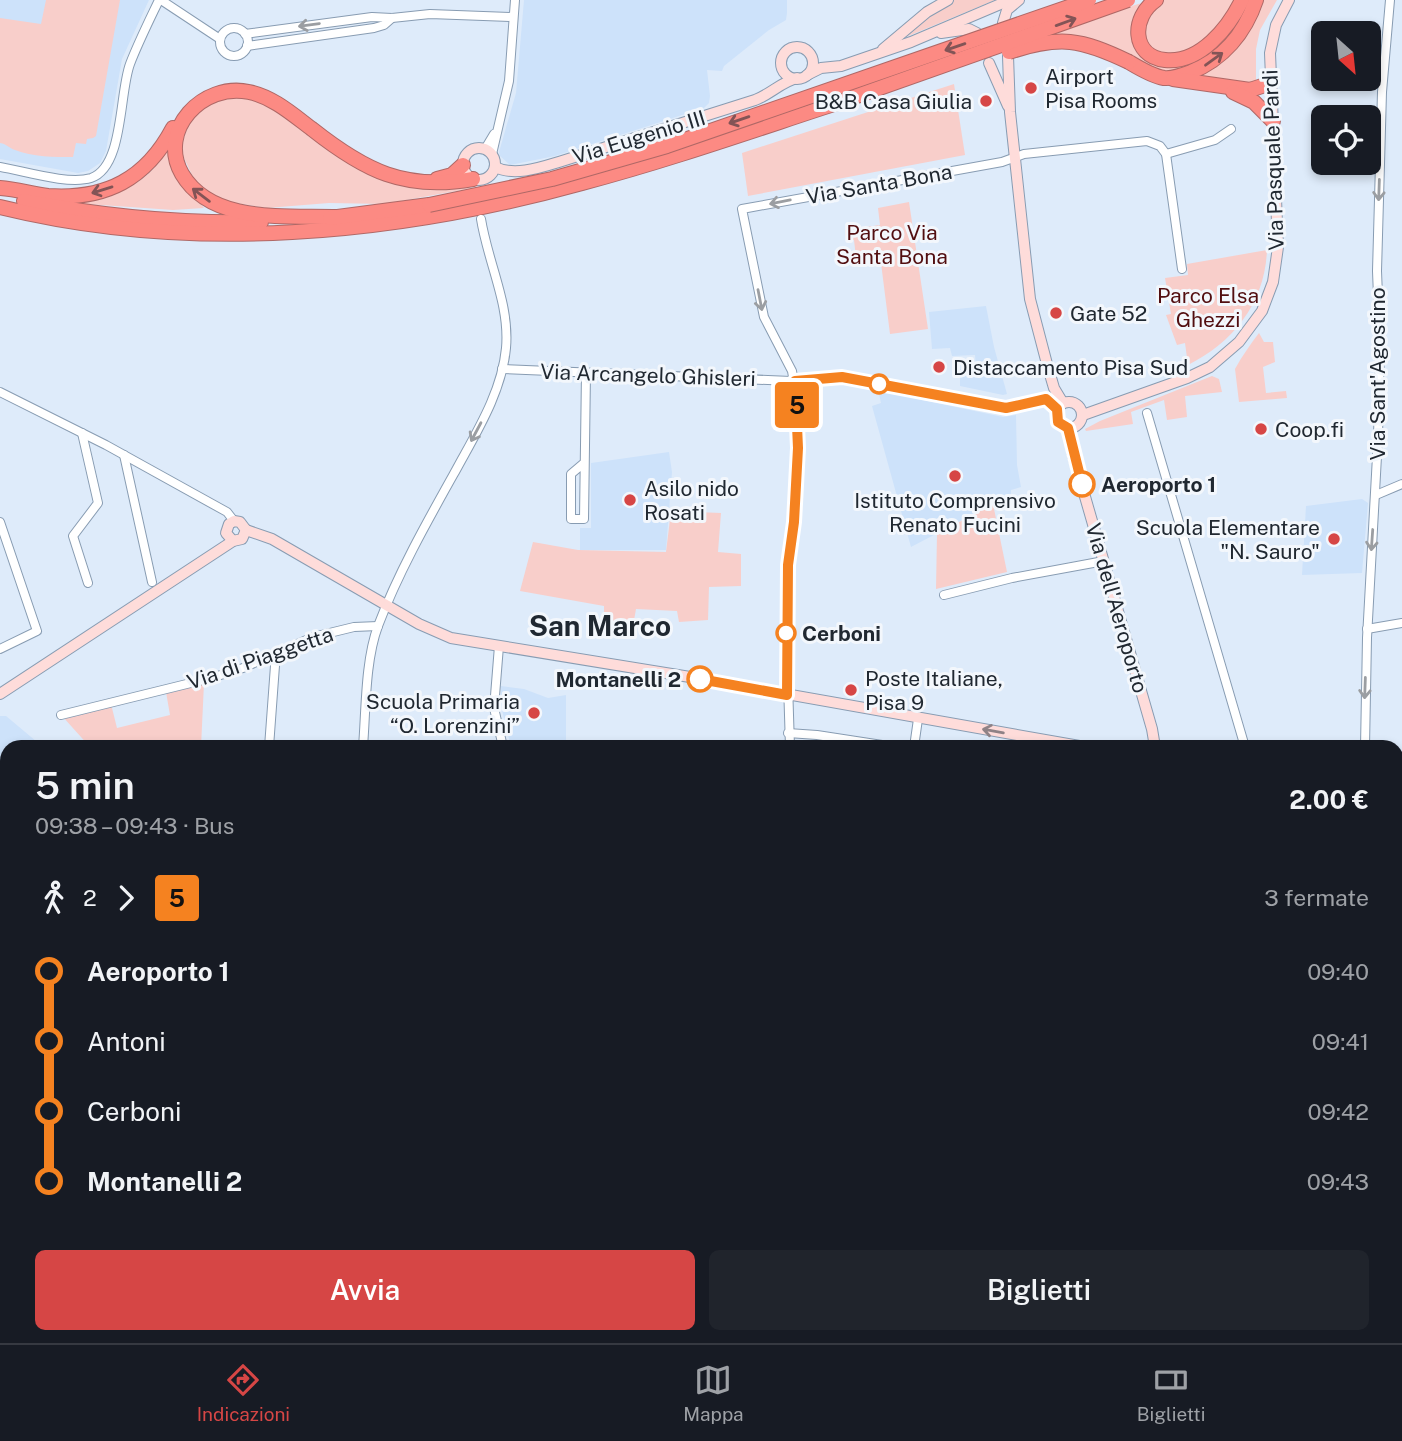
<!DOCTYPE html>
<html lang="it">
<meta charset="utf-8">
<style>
:root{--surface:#171b24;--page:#20242c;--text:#f1f3f6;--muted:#9ea1a6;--line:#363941;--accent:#d64645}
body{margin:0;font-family:"Public Sans",sans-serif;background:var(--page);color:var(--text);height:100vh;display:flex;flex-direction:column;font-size:26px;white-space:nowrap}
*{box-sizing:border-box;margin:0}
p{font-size:23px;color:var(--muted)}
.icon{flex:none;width:38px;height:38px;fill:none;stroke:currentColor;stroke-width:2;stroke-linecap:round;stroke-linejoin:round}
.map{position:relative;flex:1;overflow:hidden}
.details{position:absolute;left:0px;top:740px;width:1404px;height:604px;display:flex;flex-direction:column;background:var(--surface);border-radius:21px 21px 0 0;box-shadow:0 4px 10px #0003}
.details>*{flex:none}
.badge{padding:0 14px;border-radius:5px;font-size:24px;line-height:46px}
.needle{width:46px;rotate:153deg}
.fabs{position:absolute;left:1311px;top:21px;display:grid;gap:14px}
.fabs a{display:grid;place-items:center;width:70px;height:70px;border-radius:10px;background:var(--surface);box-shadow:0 4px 10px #0003;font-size:35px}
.map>.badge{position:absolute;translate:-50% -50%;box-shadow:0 0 0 4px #fff}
.legs{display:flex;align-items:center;gap:10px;height:77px;padding:0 35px;font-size:23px}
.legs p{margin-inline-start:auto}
.overview{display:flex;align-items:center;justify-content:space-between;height:119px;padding:0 35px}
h1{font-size:38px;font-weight:600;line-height:52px}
.cta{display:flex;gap:14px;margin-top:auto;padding:14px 35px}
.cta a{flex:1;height:80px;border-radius:10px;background:var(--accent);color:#fff;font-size:28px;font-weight:600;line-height:80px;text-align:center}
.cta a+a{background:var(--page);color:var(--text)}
ul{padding:0 35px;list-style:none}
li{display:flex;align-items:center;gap:24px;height:70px;font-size:26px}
li i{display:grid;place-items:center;width:10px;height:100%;margin:0 9px;background:currentColor}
li i::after{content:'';width:18px;height:18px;margin:-9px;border:5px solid;border-radius:50%;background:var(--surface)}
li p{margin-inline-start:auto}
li:first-child i{background:linear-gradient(#0000 50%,currentColor 0)}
li:last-child i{background:linear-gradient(currentColor 50%,#0000 0)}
.tabs{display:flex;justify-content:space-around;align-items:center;height:98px;border-top:2px solid var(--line);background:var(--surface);font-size:19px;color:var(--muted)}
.tabs a{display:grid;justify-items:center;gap:4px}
.tabs .active{color:var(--accent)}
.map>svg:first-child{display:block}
.built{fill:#cde2fa}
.green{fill:#f8ceca}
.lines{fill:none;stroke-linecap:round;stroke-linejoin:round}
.street-casing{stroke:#889cb2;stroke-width:10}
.secondary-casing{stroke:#889cb2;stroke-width:12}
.highway-casing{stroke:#af6866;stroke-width:16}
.street{stroke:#fff;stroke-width:8}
.secondary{stroke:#fedcda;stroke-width:10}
.highway{stroke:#fc8a83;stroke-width:14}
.rail{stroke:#86919d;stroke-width:2.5;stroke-dasharray:14 7;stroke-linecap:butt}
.highway-bridge-casing{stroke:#af6866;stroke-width:16;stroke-linecap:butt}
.highway-bridge{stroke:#fc8a83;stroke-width:14}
.oneway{stroke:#835456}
.oneway2{stroke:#9b9ea2}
.oneway3{stroke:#8f8286}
.line-1-casing{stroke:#fff;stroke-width:16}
.line-1{stroke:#f58220;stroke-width:10}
.poi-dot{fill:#d64645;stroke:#f3f7fc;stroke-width:2.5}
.stop-1-dot{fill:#fff;stroke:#f58220;stroke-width:3.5}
.labels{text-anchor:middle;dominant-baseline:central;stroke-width:6;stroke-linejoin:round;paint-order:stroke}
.poi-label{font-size:21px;fill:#202831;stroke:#f3f7fc;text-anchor:start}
.street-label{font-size:21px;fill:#202831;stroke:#f3f7fc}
.park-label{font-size:21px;fill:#520e10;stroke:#f3f7fc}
.stop-label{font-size:21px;font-weight:bold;fill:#202831;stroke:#f3f7fc;text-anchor:start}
.district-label{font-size:28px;font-weight:bold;fill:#202831;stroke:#f3f7fc}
</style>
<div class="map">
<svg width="1402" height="1343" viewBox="0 0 1402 1343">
<rect width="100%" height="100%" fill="#deebfa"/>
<!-- built -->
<g class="built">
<path d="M0 0H149L122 59 106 151 100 163 88 171 78 173 0 159Z"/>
<path d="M524 0H787V13L786 20 769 30 724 66 722 71 707 70 710 96 709 103 704 108 555 156 510 165 500 156 499 152 516 93Z"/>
<path d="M986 306 994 347 1007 394 1003 395 960 386V369L976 367 975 355 952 356 950 348 932 349 929 312Z"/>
<path d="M885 392 1003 417 1016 415 1017 465 1021 487 1011 490V494L993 504 911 547 872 406 881 403 879 394Z"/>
<path d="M669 452 672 472 666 550H580V528H591V463Z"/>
<path d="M1362 499 1368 503 1362 573 1302 575 1306 506Z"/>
<path d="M501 686 524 689 548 698 566 695V747H511L501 706Z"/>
<path d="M0 716H6L43 747H7V986H0Z"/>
<path d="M1402 839V1169H1397L1396 841Z"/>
</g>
<!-- green -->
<g class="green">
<path d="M46 0H120L96 136 93 138 87 139 86 144 76 143 73 157C55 157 32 157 15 150 9 148 7 144 0 143V18L41 24Z"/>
<path d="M952 0H995L906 37C920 22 936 13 952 0Z"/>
<path d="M1159 0H1277L1260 30 1256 49V82L1251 85 1184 78 1048 37V35L1138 4Z"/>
<path d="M954 84 965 155 748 196 742 153Z"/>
<path d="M245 96 269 103 334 152 437 189 473 188 384 204 329 203 267 208 223 201 204 191 193 177 182 154V144L190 120 213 99Z"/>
<path d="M167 150 173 169 204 208 173 210 72 203C114 194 145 189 167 150Z"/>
<path d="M909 202 928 329 890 334 881 263 857 266 854 240 846 241 845 230 880 225 878 208Z"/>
<path d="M1267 250C1265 302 1234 342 1188 365L1185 343 1177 345 1166 315 1171 314 1165 278 1188 275 1187 264Z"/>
<path d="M1259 333 1264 342H1273L1275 362 1263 367 1266 393 1286 391 1287 398 1239 402 1235 369C1242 356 1250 345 1259 333Z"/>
<path d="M1212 376 1219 379 1222 392 1185 396 1187 417 1167 420 1164 400 1131 412 1133 424 1086 431 1085 429 1100 421Z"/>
<path d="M993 504 1007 572 936 589 937 534Z"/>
<path d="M671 511 721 513 718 552 741 554V586L709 587 708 620 679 622 677 611 636 609 633 626 604 620V606L520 591 533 542 578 550 666 552Z"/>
<path d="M204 683 201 747H90L63 717 111 704 117 728 170 715 166 692Z"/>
</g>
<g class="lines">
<defs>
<g id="street">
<path d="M161 0 220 39"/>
<circle cx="234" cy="42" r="14"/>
<path d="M245 34 372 17 392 18 430 14 513 17"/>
<path d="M247 46 374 28 384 25 392 18"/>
<path d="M485 149 494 134"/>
<path d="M492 154 509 81 515 0"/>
<path d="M1166 154 1215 140 1231 129"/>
<path d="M0 167C24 171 68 185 91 178 124 167 119 93 130 64 138 43 149 21 159 0"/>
<path d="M502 369 791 381 842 377 1006 408 1044 398 1050 400 1057 409"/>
<path d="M0 392 106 445 227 512 234 521"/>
<path d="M1147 413 1245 747"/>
<path d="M82 433 98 503 73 536 88 583"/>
<path d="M124 455 152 582"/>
<path d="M584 463 571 474V519H584L586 372"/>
<path d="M1376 495 1402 484"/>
<path d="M0 522 37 631 0 649"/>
<path d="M944 595 1012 578 1104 561"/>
<path d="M1367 629 1402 623"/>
<path d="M499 646 494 708 503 747"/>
<path d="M61 715 211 678 243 668 313 637 354 627 378 626"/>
<path d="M788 733 817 735 895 747"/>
<path d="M269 747 276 652"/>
<path d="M363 747C366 710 365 661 378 626 398 573 428 520 456 470 476 433 502 392 506 348 510 304 488 263 481 219"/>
<path d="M790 747 786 619 788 565 796 492V394L792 371 764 317 742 209 1002 162 1024 154 1147 141 1160 146 1166 154 1182 269"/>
<path d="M914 747 918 719"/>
<path d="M1365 747 1367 638 1378 438 1380 346 1377 271 1382 92 1390 0"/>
<path d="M1396 831 1402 829"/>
<path d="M0 995 7 998"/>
<path d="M0 1232 7 1240"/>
<path d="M1396 1329H1402"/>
<path d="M791 1342 806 1337"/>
<path d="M1348 1343V1337"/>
</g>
<g id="secondary">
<path d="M1003 23 1007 10 1019 0"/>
<path d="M941 33 969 29 977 33"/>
<circle cx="797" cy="63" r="16"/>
<path d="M883 49 927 12 948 0"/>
<path d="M1008 56 1010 112 1030 299 1047 364 1054 388 1063 403"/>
<path d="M989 63 1008 106"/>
<path d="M807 75 821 68 841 66 911 42 1010 0"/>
<circle cx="479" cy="164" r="16"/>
<path d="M495 167C515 177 542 167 562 161L755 100C771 94 781 82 797 78"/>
<circle cx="1069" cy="415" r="13"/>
<path d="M1083 415 1187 378 1210 367 1239 342 1262 311 1273 282 1278 247 1270 53 1276 25 1289 0"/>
<path d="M1068 428 1073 455 1152 729 1155 747"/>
<path d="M246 530 272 539 419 624 451 638 690 677 1085 747"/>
<path d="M233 541 226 533 229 524 234 521 240 522 246 530"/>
<path d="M0 694 233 541 242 539 246 530"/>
<path d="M0 1056 7 1066"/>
<path d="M1396 1220H1402"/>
<path d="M0 1321 7 1320"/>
<path d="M616 1337 628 1343"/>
<path d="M1029 1337V1343"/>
<path d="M1140 1337 1141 1343"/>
</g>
<g id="highway">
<path d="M1156 0C1131 17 1131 56 1165 60 1200 64 1229 27 1242 0"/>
<path d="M1129 62C1139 68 1152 76 1164 78 1173 79 1183 75 1191 72 1223 59 1245 33 1256 0"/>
<path d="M1173 79 1250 90 1271 83"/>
<path d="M1233 92 1254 102 1273 121"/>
<path d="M437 179 452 175 463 165"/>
<path d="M0 188C16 189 32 194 48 196 106 200 146 179 173 128"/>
<path d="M24 201C102 216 181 224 261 222"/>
<path d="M0 207C191 254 394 235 582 183 669 160 754 130 840 102"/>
<path d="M338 217C288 215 212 225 182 174 157 130 203 82 249 92 273 97 292 114 312 129 365 171 405 191 473 179"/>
<path d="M330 218 429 205"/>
</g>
</defs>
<!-- street casing -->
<use href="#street" class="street-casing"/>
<!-- secondary casing -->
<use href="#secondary" class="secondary-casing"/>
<!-- highway casing -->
<use href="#highway" class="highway-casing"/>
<!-- street -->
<use href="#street" class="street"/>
<!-- secondary -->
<use href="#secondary" class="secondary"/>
<!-- highway -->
<use href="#highway" class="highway"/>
<!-- rail -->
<g class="rail">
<path d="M0 772 7 779"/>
<path d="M0 792 7 799"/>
<path d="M0 970H7"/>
<path d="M1396 1067 1402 1066"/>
<path d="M1396 1081 1402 1080"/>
<path d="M1396 1107 1402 1106"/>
<path d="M1396 1128 1402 1127"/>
</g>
<defs>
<g id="highway-bridge">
<path d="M1009 52C1060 35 1081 39 1129 62"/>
<path d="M840 102 1128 0"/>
<path d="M429 205 552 179 667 146 1089 0"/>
</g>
</defs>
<!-- highway-bridge casing -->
<use href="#highway-bridge" class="highway-bridge-casing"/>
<!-- highway-bridge -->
<use href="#highway-bridge" class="highway-bridge"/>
</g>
<!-- one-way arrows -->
<defs><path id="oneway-shaft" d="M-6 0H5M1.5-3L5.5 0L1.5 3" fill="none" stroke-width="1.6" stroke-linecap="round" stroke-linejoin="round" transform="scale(1.75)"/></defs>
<g class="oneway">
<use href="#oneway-shaft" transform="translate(1066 22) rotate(-20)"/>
<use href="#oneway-shaft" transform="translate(955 47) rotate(161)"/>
<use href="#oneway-shaft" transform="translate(1214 59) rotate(-36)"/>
<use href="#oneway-shaft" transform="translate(739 120) rotate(161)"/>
<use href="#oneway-shaft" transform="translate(102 190) rotate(163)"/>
<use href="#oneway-shaft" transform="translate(201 195) rotate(-143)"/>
</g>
<g class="oneway2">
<use href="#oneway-shaft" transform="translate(309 25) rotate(172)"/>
<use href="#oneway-shaft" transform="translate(1379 190) rotate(92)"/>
<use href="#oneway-shaft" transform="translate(780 202) rotate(169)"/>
<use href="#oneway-shaft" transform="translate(760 300) rotate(79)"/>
<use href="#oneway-shaft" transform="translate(476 432) rotate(118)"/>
<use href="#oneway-shaft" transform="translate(1372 540) rotate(94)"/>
<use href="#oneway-shaft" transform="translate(1365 688) rotate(92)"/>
</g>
<use class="oneway3" href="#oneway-shaft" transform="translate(993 731) rotate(-170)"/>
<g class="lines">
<defs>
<path id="line-1" d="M700 679 787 695 788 565 794 522 798 448 795 381 842 377 1006 408 1046 399 1057 409 1058 422 1068 428 1082 484"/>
</defs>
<!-- line-1 casing -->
<use href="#line-1" class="line-1-casing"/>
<!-- line-1 -->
<use href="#line-1" class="line-1"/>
</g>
<!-- markers -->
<g class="poi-dot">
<circle cx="1031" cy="88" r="7"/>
<circle cx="986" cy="101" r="7"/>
<circle cx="1056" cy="313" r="7"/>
<circle cx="939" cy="367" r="7"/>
<circle cx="1261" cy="429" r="7"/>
<circle cx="955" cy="476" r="7"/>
<circle cx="630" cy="500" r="7"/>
<circle cx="1334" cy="539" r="7"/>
<circle cx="851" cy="690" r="7"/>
<circle cx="534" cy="713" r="7"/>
</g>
<g class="stop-1-dot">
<circle cx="879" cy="384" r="9"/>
<circle cx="1082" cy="484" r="12"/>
<circle cx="786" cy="633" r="9"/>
<circle cx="700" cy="679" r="12"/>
</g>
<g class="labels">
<!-- poi labels -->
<g class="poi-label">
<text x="1045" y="76">Airport<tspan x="1045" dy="24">Pisa Rooms</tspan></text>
<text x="972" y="101" text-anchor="end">B&amp;B Casa Giulia</text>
<text x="1070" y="313">Gate 52</text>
<text x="953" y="367">Distaccamento Pisa Sud</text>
<text x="1275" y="429">Coop.fi</text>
<text x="644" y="488">Asilo nido<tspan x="644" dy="24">Rosati</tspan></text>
<text x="955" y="500" text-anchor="middle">Istituto Comprensivo<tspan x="955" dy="24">Renato Fucini</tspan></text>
<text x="1320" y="527" text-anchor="end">Scuola Elementare<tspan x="1320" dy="24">"N. Sauro"</tspan></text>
<text x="865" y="678">Poste Italiane,<tspan x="865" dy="24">Pisa 9</tspan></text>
<text x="520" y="701" text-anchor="end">Scuola Primaria<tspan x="520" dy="24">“O. Lorenzini”</tspan></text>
</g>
<!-- street labels -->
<g class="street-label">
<text transform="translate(639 137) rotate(-17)">Via Eugenio III</text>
<text transform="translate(1273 160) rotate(-92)">Via Pasquale Pardi</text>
<text transform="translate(879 184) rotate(-10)">Via Santa Bona</text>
<text transform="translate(1377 374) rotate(-90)">Via Sant'Agostino</text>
<text transform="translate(648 375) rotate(2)">Via Arcangelo Ghisleri</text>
<text transform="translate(1117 608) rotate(74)">Via dell'Aeroporto</text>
<text transform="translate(260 658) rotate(-19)">Via di Piaggetta</text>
</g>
<!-- park labels -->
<g class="park-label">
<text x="892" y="232">Parco Via<tspan x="892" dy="24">Santa Bona</tspan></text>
<text x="1208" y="295">Parco Elsa<tspan x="1208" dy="24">Ghezzi</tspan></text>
</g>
<!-- stop labels -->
<g class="stop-label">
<text x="1101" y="484">Aeroporto 1</text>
<text x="802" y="633">Cerboni</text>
<text x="681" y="679" text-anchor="end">Montanelli 2</text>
</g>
<!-- district labels -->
<g class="district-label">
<text x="600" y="625">San Marco</text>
</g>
</g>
</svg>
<div class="fabs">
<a><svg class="needle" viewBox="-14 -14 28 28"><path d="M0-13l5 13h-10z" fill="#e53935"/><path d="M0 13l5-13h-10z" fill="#9ea1a6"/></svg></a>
<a><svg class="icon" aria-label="locate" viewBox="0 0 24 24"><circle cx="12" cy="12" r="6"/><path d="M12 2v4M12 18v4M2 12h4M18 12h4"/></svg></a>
</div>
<b class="badge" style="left:797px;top:405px;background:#f58220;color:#111">5</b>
<section class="details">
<div class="overview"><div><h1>5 min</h1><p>09:38 – 09:43 · Bus</p></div><b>2.00 €</b></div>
<div class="legs"><svg class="icon" aria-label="walk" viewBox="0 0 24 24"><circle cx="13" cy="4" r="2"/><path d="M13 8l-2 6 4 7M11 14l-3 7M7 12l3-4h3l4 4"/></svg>2<svg class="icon" aria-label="forward" viewBox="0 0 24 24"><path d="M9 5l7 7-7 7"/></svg><b class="badge" style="background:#f58220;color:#111">5</b><p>3 fermate</p></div>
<ul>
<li><i style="color:#f58220"></i><b>Aeroporto 1</b><p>09:40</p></li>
<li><i style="color:#f58220"></i><span>Antoni</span><p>09:41</p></li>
<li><i style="color:#f58220"></i><span>Cerboni</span><p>09:42</p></li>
<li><i style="color:#f58220"></i><b>Montanelli 2</b><p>09:43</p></li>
</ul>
<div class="cta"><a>Avvia</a><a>Biglietti</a></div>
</section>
</div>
<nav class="tabs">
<a class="active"><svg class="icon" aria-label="directions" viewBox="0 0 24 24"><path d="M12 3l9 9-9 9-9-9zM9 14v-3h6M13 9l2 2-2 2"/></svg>Indicazioni</a>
<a><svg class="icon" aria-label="map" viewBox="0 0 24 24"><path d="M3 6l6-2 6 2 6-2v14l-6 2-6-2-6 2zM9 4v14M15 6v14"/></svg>Mappa</a>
<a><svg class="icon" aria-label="tickets" viewBox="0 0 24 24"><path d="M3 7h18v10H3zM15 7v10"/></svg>Biglietti</a>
</nav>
